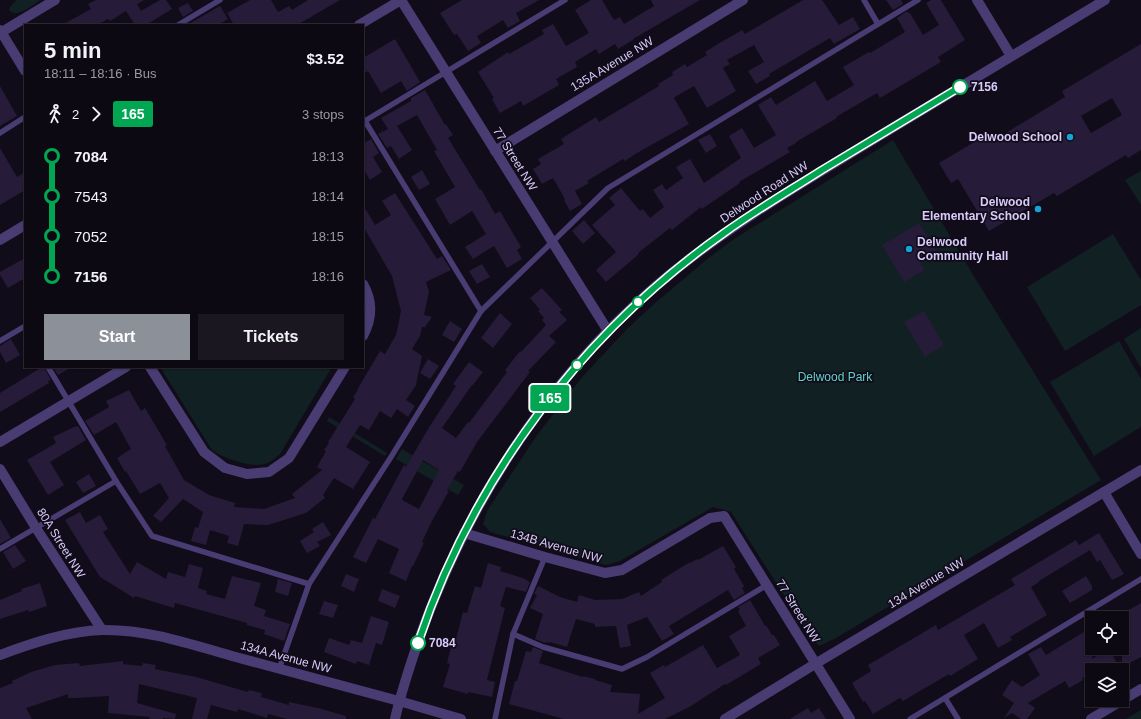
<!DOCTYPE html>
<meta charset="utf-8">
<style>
:root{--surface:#0d0913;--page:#1b1721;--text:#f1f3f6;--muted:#9a9aa0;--line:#2d2a33;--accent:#8c9099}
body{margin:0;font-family:Arial,sans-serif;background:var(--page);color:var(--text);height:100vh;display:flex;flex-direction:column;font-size:15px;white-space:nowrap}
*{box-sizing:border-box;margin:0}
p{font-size:13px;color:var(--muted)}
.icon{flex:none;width:22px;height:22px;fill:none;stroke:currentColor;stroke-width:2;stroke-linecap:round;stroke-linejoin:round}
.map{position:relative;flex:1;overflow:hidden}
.drawer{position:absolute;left:24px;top:24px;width:340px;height:344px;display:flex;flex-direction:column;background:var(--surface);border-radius:0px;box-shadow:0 1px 3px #0004,0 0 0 1px var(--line)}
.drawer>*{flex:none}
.badge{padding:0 8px;border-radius:3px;font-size:14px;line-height:26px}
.buttons{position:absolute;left:1085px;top:611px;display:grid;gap:8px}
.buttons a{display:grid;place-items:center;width:44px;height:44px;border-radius:0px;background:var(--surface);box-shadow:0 1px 3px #0004,0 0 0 1px var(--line);font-size:20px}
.map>.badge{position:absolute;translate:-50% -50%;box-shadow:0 0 0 2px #fff}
.legs{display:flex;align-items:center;gap:6px;height:44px;padding:0 20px;font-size:13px}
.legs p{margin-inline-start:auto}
.head{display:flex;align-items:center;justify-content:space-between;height:68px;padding:0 20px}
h1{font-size:22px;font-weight:700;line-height:30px}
.action{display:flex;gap:8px;margin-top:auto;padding:8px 20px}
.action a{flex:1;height:46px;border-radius:0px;background:var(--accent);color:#fff;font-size:16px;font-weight:700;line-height:46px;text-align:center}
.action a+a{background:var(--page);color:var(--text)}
ul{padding:0 20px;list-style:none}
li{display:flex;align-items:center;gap:14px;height:40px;font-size:15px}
li i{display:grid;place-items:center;width:6px;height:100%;margin:0 5px;background:currentColor}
li i::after{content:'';width:10px;height:10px;margin:-5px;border:3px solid;border-radius:50%;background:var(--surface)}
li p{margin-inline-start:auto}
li:first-child i{background:linear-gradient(#0000 50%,currentColor 0)}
li:last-child i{background:linear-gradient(currentColor 50%,#0000 0)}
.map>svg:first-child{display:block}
.green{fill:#102023}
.building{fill:#261b38;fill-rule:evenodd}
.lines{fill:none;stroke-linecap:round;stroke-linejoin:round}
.service{stroke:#483c73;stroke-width:5.5}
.minor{stroke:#483c73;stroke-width:10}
.tertiary{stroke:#483c73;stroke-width:10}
.line-1-casing{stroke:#fff;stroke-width:9}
.line-1{stroke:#00a651;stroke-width:6}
.stop-1-dot{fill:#fff;stroke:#00a651;stroke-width:2}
.poi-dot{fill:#18a3d8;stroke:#110c19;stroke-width:1.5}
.labels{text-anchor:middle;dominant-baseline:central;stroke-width:3.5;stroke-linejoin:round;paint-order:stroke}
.street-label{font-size:12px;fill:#d8cbf9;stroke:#110c19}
.stop-label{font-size:12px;font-weight:bold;fill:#d8cbf9;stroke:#110c19;text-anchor:start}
.poi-label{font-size:12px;font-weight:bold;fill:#d8cbf9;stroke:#110c19;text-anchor:end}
.park-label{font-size:12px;fill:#60d0c7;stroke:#110c19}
</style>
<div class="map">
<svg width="1141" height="719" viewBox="0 0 1141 719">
<rect width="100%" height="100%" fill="#110c19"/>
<!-- green -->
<g class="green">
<path d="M16 0H40C33 5 17 19 9 10L10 7Z"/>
<path d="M893 140 975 278 1101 480 836 638 819 646 810 636 731 512 713 507 620 561 606 565 490 532 483 524 487 511 537 435 582 377 629 327 654 304 706 260 734 239Z"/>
<path d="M1141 171V205L1125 180Z"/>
<path d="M1113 234 1141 280V305L1065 351 1027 287Z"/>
<path d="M1141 328V368L1124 339Z"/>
<path d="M1119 341 1141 379V427L1094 456 1050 382Z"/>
<path d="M160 367H332L280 454C275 459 270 463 264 464 251 468 222 458 212 450Z"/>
<path d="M329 417 387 453 385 456 327 421Z"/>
<path d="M402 449 464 485 458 495 396 459Z"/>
<path d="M1141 710V719H1126Z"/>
</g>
<!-- building -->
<g class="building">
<path d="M96 0H144L137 4 141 11 160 0H166L172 9 146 25H135L126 11 110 21 108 19 97 25H62L91 9 88 4Z"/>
<path d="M250 0H271L278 12 289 6 292 10 308 0H340L297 25H234L227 13Z"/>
<path d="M462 0H539L516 13 520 21 508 28 503 20 477 36 481 43 468 51 457 34 454 35 440 13Z"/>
<path d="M591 0H602L614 20 620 17 624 24 654 6 651 0H700L633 39V40L618 49 615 44 599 54 596 49 575 62 577 67 556 79 559 85 523 106 521 101 500 113 492 99 494 98 478 72 508 52 509 54 544 34 542 30 553 24 566 46 589 33 575 10Z"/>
<path d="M803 0H822L839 25 853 17 860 29 834 44 830 38 769 74 770 76 756 84 748 71 764 62 754 45 727 60 730 64 723 68 736 91 707 108 694 86 675 97 674 98 689 124 637 153 625 161 623 159 587 181 589 183 575 191 582 204 570 211 564 200 565 199 553 178 542 184 533 169 541 164 538 159 564 144 561 139 596 117 599 122 659 86 658 84 673 75 672 72 685 64 687 67 707 55 705 52 718 44 742 30 745 34Z"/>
<path d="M886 0H901L903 4 893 10Z"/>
<path d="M931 0H941L965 40 938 57 941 62 880 98 877 93 836 117 837 118 796 142V143L787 148 790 152 739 182 740 183 702 209 701 207 672 230 670 228 638 253 639 254 606 282 596 270 616 252 592 225 615 205 609 198 621 188 640 211 643 209 650 218 664 207 653 190 662 184 666 190 683 178 676 167 690 159 704 183 741 158 729 136 742 128 754 148 776 135 758 105 771 97 776 105 815 81 827 101 854 85 843 67 869 52 870 53 905 32 897 18 907 11 908 13H910L923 35 939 25 926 3Z"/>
<path d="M188 3 193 11 183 17 178 8Z"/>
<path d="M220 6 228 19 218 25H187Z"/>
<path d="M395 39 420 82 407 91 401 81 381 93 368 71 363 74V58Z"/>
<path d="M1141 44V150L1128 158 1126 155 1057 196 1054 193 989 231 958 179 951 183 939 163 986 135 991 142 1065 97 1062 91ZM1112 98 1122 115 1091 133 1081 116Z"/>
<path d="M0 86 17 116 0 126Z"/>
<path d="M425 90 445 125 446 124 453 135 448 138 480 190 481 189 495 214 500 211 521 247 517 250 522 259 507 268 494 246 473 259 465 247 486 234 472 211 450 225 435 199 455 187 434 151 437 150 417 115 397 126 412 150 399 159 391 146 387 148 378 134 388 129 381 118 411 101V98Z"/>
<path d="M710 134 717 146 706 153 698 140Z"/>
<path d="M371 139 379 153 373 157 382 172 370 180 363 168V141L364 143Z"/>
<path d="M0 148 17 177 25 172V190L0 205Z"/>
<path d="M422 170 430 184 419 190 411 177Z"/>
<path d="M395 193 437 259 442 256 451 270 426 282 429 292 424 315 432 317 425 327H422L420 336 412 349 422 356 416 385 406 400 415 406 408 417 397 409 391 418 380 411 369 430 360 425 346 447 370 462 353 489 334 478 323 495 325 498 306 513 268 525 244 524 238 546 227 543 229 536 210 530 206 545 191 541 195 527 198 528 203 512 183 499 161 522 153 516 169 498 160 483 140 494 126 471 125 472 117 458 131 449 116 422 94 435 85 421 109 407 106 401 129 390 141 411 145 408 167 445 165 446 184 480 209 495 235 503 234 507 264 509 295 498 292 494 322 470 317 467 326 451 324 450 329 443 328 442 355 399 353 397 358 390H357L380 351 385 354 396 335 401 311 392 276 363 226V205L375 225 391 215 382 201Z"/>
<path d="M584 220 595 233 583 244 572 231Z"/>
<path d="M919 223 937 253 920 263 925 270 904 282 882 245Z"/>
<path d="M25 258V278L8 288 0 275V272Z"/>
<path d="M482 264 490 277 477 284 469 271Z"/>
<path d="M542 288 562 310 559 312 567 320 549 336 556 342 528 371 530 372 477 442 460 472 458 471 447 490 449 491 432 521 422 542 424 543 413 566H412L406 581 389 573 399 549 378 539 366 563 353 557 373 518 375 519 404 465 406 467 428 429 456 386 453 384 469 362 483 372 473 385H472L442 428 456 438 468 422 469 423 507 372 505 370 520 351 521 352 546 325 542 320 544 318 538 311 540 310 530 298ZM423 460 439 470 419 509 402 500V499Z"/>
<path d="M924 311 944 345 925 357 904 322Z"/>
<path d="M500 313 512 324 493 348 481 338Z"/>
<path d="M450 321 462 329 454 342 442 335Z"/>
<path d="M11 339 20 355 6 363 0 352V346Z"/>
<path d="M428 359 439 366 430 379 420 373Z"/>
<path d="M42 367H44L51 380 48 381 49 383 0 412V393Z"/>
<path d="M53 367H72L58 375Z"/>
<path d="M76 426V427L78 426 86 440 50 462 64 485 48 495 27 460 56 443 53 437Z"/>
<path d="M89 474 96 486 83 493 76 482Z"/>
<path d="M80 512 86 523 100 515 108 529 103 532 130 574 137 562 166 579 168 572 185 577 189 564 203 568 198 588 207 591 206 594 225 599 232 576 261 583 254 606 266 610 264 616 290 624 284 641 264 634 265 630 247 625V623L175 603 174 608 135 596 134 598 100 577 65 520Z"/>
<path d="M0 519 11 538 0 544Z"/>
<path d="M323 522 331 535 317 542 320 546 307 553 300 541 314 532 312 529Z"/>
<path d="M1099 533 1124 574 1112 580 1100 560 1097 562 1090 550 1039 581V582L1031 587 1047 615 1010 637 1012 640 998 648 984 623 964 635 978 659 950 676 949 674 903 701 900 698 873 714 865 701 863 702 852 683 871 671 868 665 936 625 938 630 1015 585 1011 579 1076 540 1079 545Z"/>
<path d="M15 545 26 561 13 569 3 552Z"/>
<path d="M723 546 736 567 734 569 744 586 742 588 745 593 734 600 728 590 669 626 674 634 662 641 647 617 627 625 631 646 620 648 616 626 595 627V624L576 619 567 647 550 642V643L545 642V643L535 639 543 614 530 608 537 595 534 594 538 586 560 597 577 602 579 595 595 600 622 599 639 592 641 596 662 582 661 580 672 573 690 562V563L697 559 698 560Z"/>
<path d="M488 563 501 567 500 571 523 578 530 582 526 592 506 587 500 606 505 608 487 680 495 682 492 697 468 692V694L443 687 450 664 447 663 453 639H456L463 612 467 613 475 586 481 588Z"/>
<path d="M346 574 359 579 354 592 341 586Z"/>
<path d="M1086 576 1092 586V590L1070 603 1062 591Z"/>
<path d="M278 579 292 583 288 596 275 592Z"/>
<path d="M40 583 47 606 29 612 28 610 0 619V600L22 591 21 589Z"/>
<path d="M382 589 400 596 395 608 378 601Z"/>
<path d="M750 600 765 626 766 625 772 635H774L780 645 758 658 761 664 726 685 725 684 691 706 665 719H564L509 704 515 681H517L526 651 531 652 533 647 543 651 539 663 583 677V676L595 679V680L612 685 610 692 640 694 638 714 665 698 650 673 664 665 665 667 703 645 717 668 740 655 729 636 746 626 738 611 740 610 738 607Z"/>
<path d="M324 601 338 605 333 618 319 614Z"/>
<path d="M1141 603V657L1122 667V614Z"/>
<path d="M371 616 389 622 382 645 376 643 369 665 357 661 356 664 324 652 329 638 349 645 351 640 362 643Z"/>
<path d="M1092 627V659L1109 649 1118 665 1109 670H1092V672L1082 678 1083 680 1069 688 1065 681 1028 703 1035 708 1027 719H1021L1012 713 1004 718 1014 703 1002 695 1012 680 1022 687 1040 675 1028 654 1041 647 1046 655Z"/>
<path d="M123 661V664L142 666 143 663 156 665 155 669 196 677 248 692 249 690 262 693 261 697 289 705V702L318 708 346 716V719H287L268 714 267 718 238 709 237 712 211 705 207 719H192L197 698 139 684 137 703 176 714 175 719 163 718V719H149L150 717 108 713 109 696 76 698H68V694L26 708 32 719H0V688L13 683 12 681 31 672 55 665 79 663 80 666Z"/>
<path d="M808 708 811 713 819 708 826 719H790Z"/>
</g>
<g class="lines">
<!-- service -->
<g class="service">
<path d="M864 0 878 24"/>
<path d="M178 25 220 0"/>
<path d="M365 121 481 311"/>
<path d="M363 122 565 0"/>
<path d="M0 133 25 117"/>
<path d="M0 341 25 326"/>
<path d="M116 481 152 536 309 584"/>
<path d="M0 549 116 481 48 367"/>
<path d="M513 634 543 647 622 669 647 657 767 585"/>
<path d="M279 669 309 584 391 457 481 311 608 188 918 0"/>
<path d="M945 698 958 719"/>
<path d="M495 719 513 634 545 557"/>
<path d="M910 719 1141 579"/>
</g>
<!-- minor -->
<g class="minor">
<path d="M401 0 608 331"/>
<path d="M359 25 401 0"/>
<path d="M0 30 25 71"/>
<path d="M0 33 55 0"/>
<path d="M495 151 743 0"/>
<path d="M0 240 25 225"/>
<path d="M363 284C373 301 372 319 363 336"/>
<path d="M150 367 204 452 225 468 247 474 269 472 289 458 345 367"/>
<path d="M0 442 126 367"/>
<path d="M0 469 36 528 102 630"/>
<path d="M1104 492 1141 554"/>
<path d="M464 533 545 557 605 573 622 570 710 518 724 516 850 719"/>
<path d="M399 701 461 719"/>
<path d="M725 719 815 664 1141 470"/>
<path d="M1091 719 1141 689"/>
</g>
<!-- tertiary -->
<g class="tertiary">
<path d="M977 0 1011 56"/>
<path d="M0 655C32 643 68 631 102 630 147 629 190 644 232 656 288 671 343 686 399 701"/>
<path d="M395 719C400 697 407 675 414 654 461 513 544 382 657 285 729 224 809 179 889 130 961 86 1033 43 1105 0"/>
</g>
</g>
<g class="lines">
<defs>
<path id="line-1" d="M418 643C473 478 582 333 724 233 756 210 789 191 822 170 868 142 914 115 960 87"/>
</defs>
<!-- line-1 casing -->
<use href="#line-1" class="line-1-casing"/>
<!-- line-1 -->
<use href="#line-1" class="line-1"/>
</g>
<!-- markers -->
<g class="stop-1-dot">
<circle cx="960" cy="87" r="7"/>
<circle cx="638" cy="302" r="5"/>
<circle cx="577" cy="365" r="5"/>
<circle cx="418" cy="643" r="7"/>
</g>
<g class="poi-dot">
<circle cx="1070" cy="137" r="4"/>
<circle cx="1038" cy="209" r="4"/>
<circle cx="909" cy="249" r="4"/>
</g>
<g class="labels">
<!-- street labels -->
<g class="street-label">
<text transform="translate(612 64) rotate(-31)">135A Avenue NW</text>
<text transform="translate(515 159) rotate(58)">77 Street NW</text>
<text transform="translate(764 192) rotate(-33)">Delwood Road NW</text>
<text transform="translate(61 543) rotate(58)">80A Street NW</text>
<text transform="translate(556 546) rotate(16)">134B Avenue NW</text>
<text transform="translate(926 583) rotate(-31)">134 Avenue NW</text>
<text transform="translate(798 611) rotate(58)">77 Street NW</text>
<text transform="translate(286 657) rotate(15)">134A Avenue NW</text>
</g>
<!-- stop labels -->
<g class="stop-label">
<text x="971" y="87">7156</text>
<text x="429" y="643">7084</text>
</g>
<!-- poi labels -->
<g class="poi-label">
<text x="1062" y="137">Delwood School</text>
<text x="1030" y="202">Delwood<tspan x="1030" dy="14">Elementary School</tspan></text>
<text x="917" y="242" text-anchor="start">Delwood<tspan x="917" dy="14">Community Hall</tspan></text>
</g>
<!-- park labels -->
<g class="park-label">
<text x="835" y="377">Delwood Park</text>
</g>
</g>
</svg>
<div class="buttons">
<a><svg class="icon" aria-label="locate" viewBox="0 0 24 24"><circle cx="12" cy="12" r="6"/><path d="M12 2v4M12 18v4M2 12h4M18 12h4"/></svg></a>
<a><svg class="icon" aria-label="layers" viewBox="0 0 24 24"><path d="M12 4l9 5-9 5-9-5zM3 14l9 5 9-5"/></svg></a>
</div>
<b class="badge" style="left:550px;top:398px;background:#00a651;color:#fff">165</b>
<section class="drawer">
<div class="head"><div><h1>5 min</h1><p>18:11 – 18:16 · Bus</p></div><b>$3.52</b></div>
<div class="legs"><svg class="icon" aria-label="walk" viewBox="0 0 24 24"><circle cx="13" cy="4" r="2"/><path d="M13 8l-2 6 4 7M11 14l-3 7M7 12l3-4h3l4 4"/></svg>2<svg class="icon" aria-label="forward" viewBox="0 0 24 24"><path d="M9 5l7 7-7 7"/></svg><b class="badge" style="background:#00a651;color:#fff">165</b><p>3 stops</p></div>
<ul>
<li><i style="color:#00a651"></i><b>7084</b><p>18:13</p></li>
<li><i style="color:#00a651"></i><span>7543</span><p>18:14</p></li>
<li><i style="color:#00a651"></i><span>7052</span><p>18:15</p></li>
<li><i style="color:#00a651"></i><b>7156</b><p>18:16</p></li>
</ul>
<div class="action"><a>Start</a><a>Tickets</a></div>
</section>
</div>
